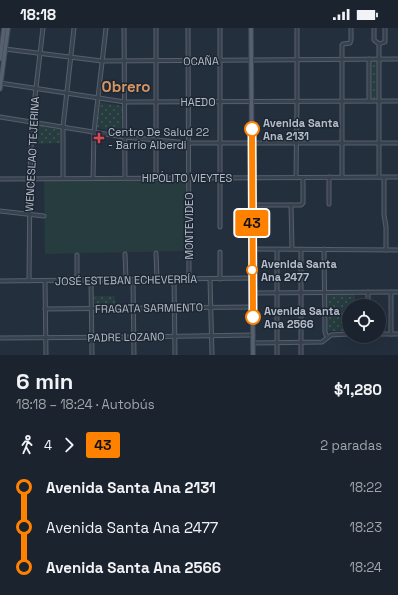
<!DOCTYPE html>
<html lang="es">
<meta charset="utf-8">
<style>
:root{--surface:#1b232e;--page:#282f3a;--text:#f1f3f6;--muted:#a0a4aa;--line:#39404a}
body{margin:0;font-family:"Space Grotesk",sans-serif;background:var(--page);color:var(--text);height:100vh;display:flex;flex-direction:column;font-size:15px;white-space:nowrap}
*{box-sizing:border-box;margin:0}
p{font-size:13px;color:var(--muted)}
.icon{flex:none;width:22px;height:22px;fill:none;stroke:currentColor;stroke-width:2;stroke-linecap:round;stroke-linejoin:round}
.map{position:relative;height:327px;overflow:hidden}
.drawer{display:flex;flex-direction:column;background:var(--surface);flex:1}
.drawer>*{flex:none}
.badge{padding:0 8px;border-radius:3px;font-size:14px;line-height:26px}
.controls{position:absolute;left:342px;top:271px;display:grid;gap:8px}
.controls a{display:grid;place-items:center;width:44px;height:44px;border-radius:50%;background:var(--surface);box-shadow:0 4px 16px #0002,0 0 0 1px var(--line);font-size:20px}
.map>.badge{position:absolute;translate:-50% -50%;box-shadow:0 0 0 2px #fff}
.legs{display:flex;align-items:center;gap:6px;height:44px;padding:0 16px;font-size:13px}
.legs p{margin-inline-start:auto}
.head{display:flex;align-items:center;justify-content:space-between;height:68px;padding:0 16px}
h1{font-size:22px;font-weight:600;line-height:30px}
ul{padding:0 16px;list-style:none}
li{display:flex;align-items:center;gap:14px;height:40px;font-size:15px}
li i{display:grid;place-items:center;width:6px;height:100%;margin:0 5px;background:currentColor}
li i::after{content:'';width:10px;height:10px;margin:-5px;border:3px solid;border-radius:50%;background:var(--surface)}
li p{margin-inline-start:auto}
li:first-child i{background:linear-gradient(#0000 50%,currentColor 0)}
li:last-child i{background:linear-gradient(currentColor 50%,#0000 0)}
.status{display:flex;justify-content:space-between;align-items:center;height:28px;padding:0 20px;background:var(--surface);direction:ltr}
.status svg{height:11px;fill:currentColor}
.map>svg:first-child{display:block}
.grass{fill:url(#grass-dots)}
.pitch{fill:#263c3f}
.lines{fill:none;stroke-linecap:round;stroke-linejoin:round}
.minor-casing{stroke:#565f6c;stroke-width:5}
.major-casing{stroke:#414a57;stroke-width:5.5}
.minor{stroke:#38414e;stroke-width:3}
.major{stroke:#56606e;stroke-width:3.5}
.line-1-casing{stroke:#fff;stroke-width:9}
.line-1{stroke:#ff8100;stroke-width:6}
.stop-1-dot{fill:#fff;stroke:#ff8100;stroke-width:2}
.health-dot{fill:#e0444e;stroke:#1d2633;stroke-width:1.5}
.labels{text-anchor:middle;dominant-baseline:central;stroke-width:3;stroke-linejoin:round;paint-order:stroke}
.street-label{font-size:11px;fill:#b4bcc9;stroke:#1d2633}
.stop-label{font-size:11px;font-weight:bold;fill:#b4bcc9;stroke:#1d2633;text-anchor:start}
.poi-label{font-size:11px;fill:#b4bcc9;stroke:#1d2633;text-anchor:start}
.district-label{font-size:15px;font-weight:bold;fill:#d59563;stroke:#1d2633}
</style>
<div class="status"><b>18:18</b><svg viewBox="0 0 49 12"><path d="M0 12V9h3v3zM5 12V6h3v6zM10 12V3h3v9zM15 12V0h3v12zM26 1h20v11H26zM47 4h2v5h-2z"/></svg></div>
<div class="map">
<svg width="398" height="327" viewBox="0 0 398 327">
<defs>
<pattern id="grass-dots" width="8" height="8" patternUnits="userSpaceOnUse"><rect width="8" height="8" fill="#263c3f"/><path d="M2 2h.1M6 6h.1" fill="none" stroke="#435659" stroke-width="1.8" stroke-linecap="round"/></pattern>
</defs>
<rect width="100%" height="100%" fill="#242f3e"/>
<!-- grass -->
<g class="grass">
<path d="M377 32V72H370V33Z"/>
<path d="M100 74 122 78 121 104 97 100Z"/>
<path d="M34 96 61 100V115L33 116Z"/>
<path d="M327 266H355V278H349V303H327Z"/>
<path d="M94 268H115V279H95Z"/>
</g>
<!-- pitch -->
<path class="pitch" d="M44 152H186L184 223 45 226Z"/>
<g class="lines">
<defs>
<g id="minor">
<path d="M124 0 125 150"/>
<path d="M156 0V150"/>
<path d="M188 0 189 251"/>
<path d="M374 0V12L379 16"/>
<path d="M379 16V149"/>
<path d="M379 16 385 14V0"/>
<path d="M5 21 102 33 398 31"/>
<path d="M0 55 125 74 398 73"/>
<path d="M369 73V31"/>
<path d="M0 89 124 109 188 115H398"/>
<path d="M329 149V176"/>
<path d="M342 149V17L343 16 350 15 351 12V0"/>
<path d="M384 149V187L386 199V222"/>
<path d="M63 150V99L74 0"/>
<path d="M93 150 94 104 106 0"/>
<path d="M296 150 297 73V0"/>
<path d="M0 151 398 149"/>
<path d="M252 177H301L303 175V150"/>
<path d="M291 177 292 221"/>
<path d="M0 183 44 188"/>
<path d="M220 199V0"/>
<path d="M252 221 398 222"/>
<path d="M277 221V327"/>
<path d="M301 221V327"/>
<path d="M324 221 325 304 326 307 328 309"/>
<path d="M220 224V251"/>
<path d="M156 225 157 251"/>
<path d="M125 226 126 251"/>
<path d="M174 251 175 327"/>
<path d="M210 251 212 327"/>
<path d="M77 252V227"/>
<path d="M91 252 92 327"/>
<path d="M133 252 134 327"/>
<path d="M0 253 252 250"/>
<path d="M29 253 30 150 32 94 43 0"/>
<path d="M45 253 46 327"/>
<path d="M368 264V278"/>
<path d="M252 265 398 264"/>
<path d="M45 281 253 279"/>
<path d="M379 306H398"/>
<path d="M391 306V264"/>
<path d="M0 310 134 309 253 307"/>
<path d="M253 315 322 314 331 307 349 306"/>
</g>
<g id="major">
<path d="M251 0 253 327"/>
<path d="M0 31 4 0"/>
<path d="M0 61 8 0"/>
</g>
</defs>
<!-- minor casing -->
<use href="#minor" class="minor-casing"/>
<!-- major casing -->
<use href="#major" class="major-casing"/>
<!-- minor -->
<use href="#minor" class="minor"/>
<!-- major -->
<use href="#major" class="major"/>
</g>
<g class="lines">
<defs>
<path id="line-1" d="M252 101 253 289"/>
</defs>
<!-- line-1 casing -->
<use href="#line-1" class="line-1-casing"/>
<!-- line-1 -->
<use href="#line-1" class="line-1"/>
</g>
<!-- markers -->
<g class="stop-1-dot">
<circle cx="252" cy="101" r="7"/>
<circle cx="252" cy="242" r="5"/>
<circle cx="253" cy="289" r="7"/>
</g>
<path class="health-dot" d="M97 104h4v4h4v4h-4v4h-4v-4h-4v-4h4z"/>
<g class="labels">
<!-- street labels -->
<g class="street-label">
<text transform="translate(201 33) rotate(-1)">OCAÑA</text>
<text x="198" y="74">HAEDO</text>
<text transform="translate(32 126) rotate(-87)">WENCESLAO TEJERINA</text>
<text x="187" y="150">HIPÓLITO VIEYTES</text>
<text transform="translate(189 198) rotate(-90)">MONTEVIDEO</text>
<text transform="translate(126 252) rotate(-1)">JOSÉ ESTEBAN ECHEVERRÍA</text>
<text transform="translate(149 280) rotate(-1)">FRAGATA SARMIENTO</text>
<text transform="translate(126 309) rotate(-1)">PADRE LOZANO</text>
</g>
<!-- stop labels -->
<g class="stop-label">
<text x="263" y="95">Avenida Santa<tspan x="263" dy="13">Ana 2131</tspan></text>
<text x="261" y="236">Avenida Santa<tspan x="261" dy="13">Ana 2477</tspan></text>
<text x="264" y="283">Avenida Santa<tspan x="264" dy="13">Ana 2566</tspan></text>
</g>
<!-- poi labels -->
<g class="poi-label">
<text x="108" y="104">Centro De Salud 22<tspan x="108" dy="13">- Barrio Alberdi</tspan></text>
</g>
<!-- district labels -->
<g class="district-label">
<text x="126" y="58">Obrero</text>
</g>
</g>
</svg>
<div class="controls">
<a><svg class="icon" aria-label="locate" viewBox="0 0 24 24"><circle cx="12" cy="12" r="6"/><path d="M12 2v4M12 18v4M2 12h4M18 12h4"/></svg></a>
</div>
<b class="badge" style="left:252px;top:195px;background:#ff8100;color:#111">43</b>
</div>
<section class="drawer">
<div class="head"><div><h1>6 min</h1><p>18:18 – 18:24 · Autobús</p></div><b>$1,280</b></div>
<div class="legs"><svg class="icon" aria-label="walk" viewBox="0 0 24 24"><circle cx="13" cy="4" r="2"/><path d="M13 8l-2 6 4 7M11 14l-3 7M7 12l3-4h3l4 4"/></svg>4<svg class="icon" aria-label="forward" viewBox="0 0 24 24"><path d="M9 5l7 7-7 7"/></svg><b class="badge" style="background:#ff8100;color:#111">43</b><p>2 paradas</p></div>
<ul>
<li><i style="color:#ff8100"></i><b>Avenida Santa Ana 2131</b><p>18:22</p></li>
<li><i style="color:#ff8100"></i><span>Avenida Santa Ana 2477</span><p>18:23</p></li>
<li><i style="color:#ff8100"></i><b>Avenida Santa Ana 2566</b><p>18:24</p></li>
</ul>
</section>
